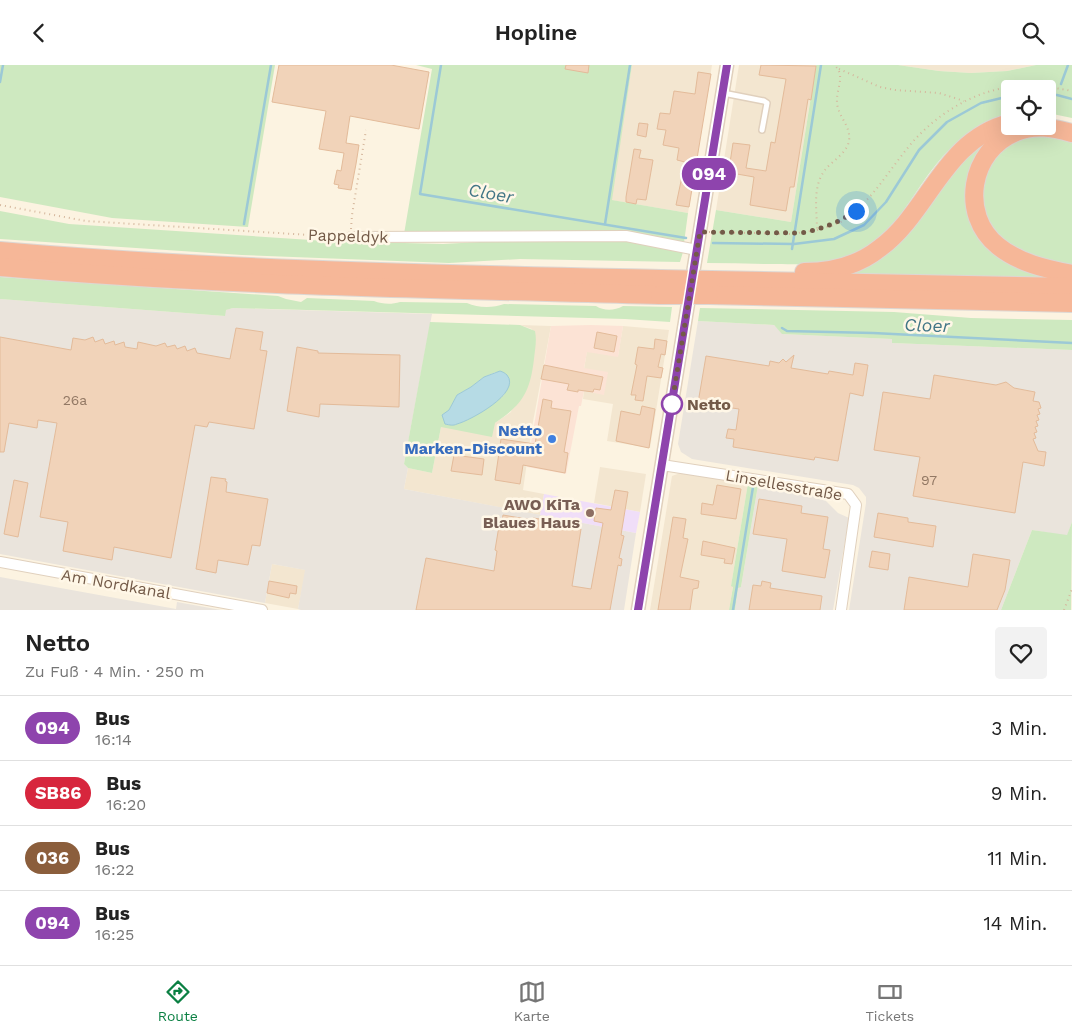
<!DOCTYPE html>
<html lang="de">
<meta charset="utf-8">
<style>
:root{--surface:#fff;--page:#f2f2f2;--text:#222;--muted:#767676;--line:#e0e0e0;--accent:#0b8043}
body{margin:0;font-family:"Work Sans",sans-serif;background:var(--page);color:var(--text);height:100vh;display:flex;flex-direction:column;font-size:19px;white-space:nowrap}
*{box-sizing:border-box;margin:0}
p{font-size:16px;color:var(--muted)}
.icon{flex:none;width:28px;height:28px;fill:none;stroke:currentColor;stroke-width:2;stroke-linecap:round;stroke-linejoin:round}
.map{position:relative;height:545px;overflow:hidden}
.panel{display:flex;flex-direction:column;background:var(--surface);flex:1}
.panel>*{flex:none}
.badge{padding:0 10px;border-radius:16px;font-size:18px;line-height:32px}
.buttons{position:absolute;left:1001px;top:15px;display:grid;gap:10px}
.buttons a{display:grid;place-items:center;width:55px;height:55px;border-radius:5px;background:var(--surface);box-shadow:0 5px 20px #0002;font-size:25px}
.you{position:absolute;width:25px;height:25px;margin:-12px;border:4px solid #fff;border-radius:50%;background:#1a73e8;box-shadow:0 0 0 8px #1a73e833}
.map>.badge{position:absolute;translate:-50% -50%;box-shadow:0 0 0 2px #fff}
.round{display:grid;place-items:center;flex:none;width:52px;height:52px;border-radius:5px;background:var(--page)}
.summary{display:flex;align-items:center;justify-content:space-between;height:85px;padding:0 25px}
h1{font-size:24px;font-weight:600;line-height:38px}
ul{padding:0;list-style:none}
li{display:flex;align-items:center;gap:15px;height:65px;padding:0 25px;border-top:1px solid var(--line)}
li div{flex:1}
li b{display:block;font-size:19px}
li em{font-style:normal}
li .badge{min-width:55px;font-weight:700;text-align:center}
header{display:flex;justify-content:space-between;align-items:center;height:65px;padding:0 25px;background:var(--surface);font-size:22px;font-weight:600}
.tabs{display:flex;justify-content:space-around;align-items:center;height:70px;border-top:1px solid var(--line);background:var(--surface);font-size:14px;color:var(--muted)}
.tabs a{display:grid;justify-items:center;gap:2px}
.tabs .active{color:var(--accent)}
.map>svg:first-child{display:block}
.residential{fill:#f3e6d0}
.commercial{fill:#fce3d5}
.industrial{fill:#eae4dc}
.education{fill:#f0def8}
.green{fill:#cee9c0;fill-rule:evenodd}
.water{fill:#b6dbe5;stroke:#9cc9d6}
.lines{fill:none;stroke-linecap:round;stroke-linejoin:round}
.stream{stroke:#9cc9d6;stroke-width:2.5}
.building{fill:#f1d3b9;stroke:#e3bb9a}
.service-casing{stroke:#e0d0bd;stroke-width:8}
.minor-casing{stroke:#e0d0bd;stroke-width:12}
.tertiary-casing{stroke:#e0d0bd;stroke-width:15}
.motorway-casing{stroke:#ddd7d3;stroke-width:20}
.path{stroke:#d5b79d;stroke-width:2;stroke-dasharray:1 4;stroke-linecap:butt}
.service{stroke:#fff;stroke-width:5}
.minor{stroke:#fff;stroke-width:10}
.tertiary{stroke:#fff;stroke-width:12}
.motorway{stroke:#f6b798;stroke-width:18}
.motorway-bridge-casing{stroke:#ddd7d3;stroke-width:20;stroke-linecap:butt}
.motorway-bridge{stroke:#f6b798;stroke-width:18}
.line-casing{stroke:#fff;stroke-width:11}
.line{stroke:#8e44ad;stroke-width:8}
.walk{stroke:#735a48;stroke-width:5;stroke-dasharray:0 9}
.stop-dot{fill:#fff;stroke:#8e44ad;stroke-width:2.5}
.shop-dot{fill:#3f7fe0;stroke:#fff7e7;stroke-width:2}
.education-dot{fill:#8d6e63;stroke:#fff7e7;stroke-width:2}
.labels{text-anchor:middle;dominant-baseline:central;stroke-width:5;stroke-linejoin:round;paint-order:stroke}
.number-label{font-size:14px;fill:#927864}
.street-label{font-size:16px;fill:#735a48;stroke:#fff7e7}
.stop-label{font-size:16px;font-weight:bold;fill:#735a48;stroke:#fff7e7;text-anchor:start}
.shop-label{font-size:16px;font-weight:bold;fill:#366cbe;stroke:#fff7e7;text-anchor:end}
.education-label{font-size:16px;font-weight:bold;fill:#785e54;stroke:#fff7e7;text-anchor:end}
.water-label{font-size:18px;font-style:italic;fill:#427686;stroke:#fff7e7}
</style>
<header><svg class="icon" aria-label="back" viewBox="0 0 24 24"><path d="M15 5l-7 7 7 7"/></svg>Hopline<svg class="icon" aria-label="search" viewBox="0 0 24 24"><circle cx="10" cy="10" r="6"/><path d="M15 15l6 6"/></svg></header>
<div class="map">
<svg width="1072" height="545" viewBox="0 0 1072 545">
<rect width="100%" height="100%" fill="#fcf3e1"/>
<!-- residential -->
<g class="residential">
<path d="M632 0H712L688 148 611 135Z"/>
<path d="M739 0H816L791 157 716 145Z"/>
<path d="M898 0H1036L1007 6 971 8 939 6Z"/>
<path d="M520 260 551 261 532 362 523 425 544 429 540 450 404 424 408 403 432 408 441 362 495 358 511 347 532 264Z"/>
<path d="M623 261 669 265 650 383 607 376 613 339 583 334 584 326 608 308 584 304 587 286 618 291Z"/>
<path d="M600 402 646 409 640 447 594 438Z"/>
<path d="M683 407 748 418 731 521H733L729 545H650L672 411Z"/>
<path d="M272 499 306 505 298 544 265 538Z"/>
</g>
<!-- commercial -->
<path class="commercial" d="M591 260 623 261 618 292 587 287 584 303 608 307 604 330 584 326 581 341H579L566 409 527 402 551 261Z"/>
<!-- industrial -->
<g class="industrial">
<path d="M0 234 225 251V245L233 243 432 249 404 399 408 403 404 424 636 468 624 545H301L298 544 305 505 272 499 265 538 0 489Z"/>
<path d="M698 256 774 260 783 269 893 274 892 278 1072 285V457L1067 471 1032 465 1001 545H849L866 438V432L859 423 853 420 692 394 681 387 678 379Z"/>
<path d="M758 420 815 429 824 434 838 448 849 453 833 545H735L738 522H741Z"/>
<path d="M0 512 176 544 177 537 221 545H0Z"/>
</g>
<!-- education -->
<path class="education" d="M544 429 640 447 636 468 540 450Z"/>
<!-- green -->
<g class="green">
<path d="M0 0H275L248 162 112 153 0 132Z"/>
<path d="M416 0H632L612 135 688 148 684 178 619 167 553 166 404 169 432 4Z"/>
<path d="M816 0H898L939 6 971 8 1007 6 1036 0H1072V53L1048 48V24H1010V51C993 57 977 62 962 74 912 111 907 175 836 195 817 201 795 199 776 199 753 199 730 198 707 198L716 145 791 157Z"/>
<path d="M991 69 984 88 980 165 1061 213 835 208 849 205Z"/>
<path d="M1032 70 1072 73V202L1017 186 1000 173 989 159 983 143 984 109 991 95 1003 83 1017 74Z"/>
<path d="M0 146 69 159 326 176 443 179 498 176H606L636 177 683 187 680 197 520 194 449 198 242 190 0 174Z"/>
<path d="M0 212 278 231 286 234 301 237 307 233 374 236C382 239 391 240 400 237L467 238C478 243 493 243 504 239L596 241C604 246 614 246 623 241L672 242 670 257 625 254 233 243 226 245 225 251 0 234Z"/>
<path d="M700 243 894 247 971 253 1072 255V285L892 278V274L782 269 774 260 698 256Z"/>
<path d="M430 257 520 260 535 266C537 276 535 284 534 294 530 327 523 339 495 358L492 372 441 362 432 408 408 403 404 399ZM496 307 509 315 504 330 454 360 449 345 457 330 471 322 484 312Z"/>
<path d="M748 418 758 420 741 522 738 523 735 545H729L733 522 731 521Z"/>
<path d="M1072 457 1071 545H1001L1032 465 1067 470Z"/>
</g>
<!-- water -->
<path class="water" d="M500 306C503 307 505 308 507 310 522 328 469 356 457 359 453 361 450 360 445 359L442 350 449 345 457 330 471 322 484 312Z"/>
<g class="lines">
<!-- stream -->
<g class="stream">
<path d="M441 0 420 129 686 173"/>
<path d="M0 17 3 0"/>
<path d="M1061 19 1068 0"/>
<path d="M1048 30H1057L1072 34"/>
<path d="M244 159 271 0"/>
<path d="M605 159 630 0"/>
<path d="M713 178 794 179 834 174 864 160 886 137 919 85 947 57 981 38 1010 31"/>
<path d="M792 184 821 0"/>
<path d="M782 263 787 266 873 268 1072 278"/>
<path d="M733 545 753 422"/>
</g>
</g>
<!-- building -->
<g class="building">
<path d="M279 0H391L429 7 419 64 350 51 346 78 359 80 356 99 351 125 338 123 339 120 334 119 337 105 341 106 344 88 319 84 326 46 272 37Z"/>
<path d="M566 0H589L588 8 565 4Z"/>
<path d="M761 0 816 1 811 35 808 34 794 122H790L786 146 750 140 754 112 737 109V113L728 111 733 78 750 80 746 103 766 106 771 77 775 78 786 14 759 10Z"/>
<path d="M698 7 711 9 689 142 676 140 685 97 677 95 679 83 663 80 666 65 657 64 660 48 670 49 674 26 695 29Z"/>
<path d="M639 58 648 59 646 72 637 70Z"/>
<path d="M634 84 641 85 639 93 653 95 646 135 637 134 636 139 626 137V132Z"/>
<path d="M236 263 263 267 260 285 267 286 254 364 209 357 207 362 195 360 171 493 114 482 112 495 63 486 68 457 40 452 57 358 38 355 37 363 9 358 4 387H0V272L71 285 73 273 85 275 93 272 95 277 103 274 105 279 114 276 115 280 124 277 125 282 137 284 138 277 156 281 165 278 167 282 175 280 177 284 185 281 187 286 195 283 197 288 230 294Z"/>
<path d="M597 267 617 271 614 287 594 283Z"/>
<path d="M655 274 667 276 665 290 661 289 658 302 663 303 661 313 647 311 643 336 635 335 636 330H631L637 300 635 299 638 282 654 284Z"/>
<path d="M297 282 318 286V288L400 290 399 342 320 339 319 352 287 346Z"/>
<path d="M794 290 791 303 828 309 829 306 853 310 855 298 868 300 863 331 850 328 838 396 815 392 814 395 733 382 734 374 726 373 728 364 736 365 739 344 698 338 706 291 769 301 770 296 779 298 783 294 786 297Z"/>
<path d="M544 300 603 312 600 325 594 324 593 327 578 325V327L567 325 569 319 541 314Z"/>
<path d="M934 310 996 320 1006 317 1014 323 1035 327 1033 336 1039 337 1041 343 1038 344 1040 349 1037 350 1039 355 1036 356 1038 361 1035 362 1037 367 1034 368 1036 373 1033 374 1038 386 1046 387 1044 401 1023 397 1015 448 913 431 920 392 874 385 883 327 930 334Z"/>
<path d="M543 334 552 336 551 343 571 346 564 387 568 388 565 408 523 400 520 419 495 415 501 374 535 379Z"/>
<path d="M642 341 655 344 649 383 616 376 621 346 640 350Z"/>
<path d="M454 390 484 394 482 410 451 406Z"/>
<path d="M211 412 226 414 225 416 227 417 226 427 268 434 260 481 252 480 248 500 218 495 216 508 196 504Z"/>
<path d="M14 415 28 418 18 472 4 469Z"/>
<path d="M717 420 741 424 736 454 701 449 702 438 713 440Z"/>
<path d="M615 425 628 427 621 470 624 471 619 493 622 494 621 501 618 500 610 545H416L426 493 494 506 497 486 495 485 499 461 501 462 503 450 532 455 533 453 553 456 552 459 581 464 572 521 591 524 603 458 594 456 596 443 611 445Z"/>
<path d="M759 434 802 441 801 448 828 452 823 484 830 485 825 513 782 506 787 474 753 469Z"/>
<path d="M878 448 908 453V457L936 461 933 482 874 472Z"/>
<path d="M673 452 686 454 683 473 688 474 680 512 699 516 698 523 693 524 690 545H658Z"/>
<path d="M703 476 735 483 732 499 724 498 725 494 701 490Z"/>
<path d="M872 486 890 489 888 505 869 502Z"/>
<path d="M973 489 1010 495 1005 525 997 545H904L909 512 968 522Z"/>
<path d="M269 516 297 521 296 529 290 528 289 533 267 528Z"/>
<path d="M762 516 771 518 770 523 822 531 820 545H749L753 520 761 521Z"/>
</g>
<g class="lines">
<defs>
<path id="service" d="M723 28 764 36 767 38 762 65"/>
<g id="minor">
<path d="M351 172 626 171 697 185"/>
<path d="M662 400 848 429 856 440 841 545"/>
<path d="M0 497 262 545"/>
</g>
<path id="tertiary" d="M638 545 727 0"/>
<g id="motorway">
<path d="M1072 68C1053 63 1035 59 1016 67 970 85 959 150 998 181 1019 198 1046 204 1072 209"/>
<path d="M0 186C220 205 441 209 661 214"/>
<path d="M0 202C219 221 440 224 660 230"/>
<path d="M804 207C831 207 859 200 880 183 929 147 944 74 1010 58"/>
<path d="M711 215 1072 222"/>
<path d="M709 230 1072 238"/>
</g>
</defs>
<!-- service casing -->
<use href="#service" class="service-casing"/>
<!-- minor casing -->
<use href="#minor" class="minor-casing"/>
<!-- tertiary casing -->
<use href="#tertiary" class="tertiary-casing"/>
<!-- motorway casing -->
<use href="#motorway" class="motorway-casing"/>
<!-- path -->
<g class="path">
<path d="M839 4 880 22 895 25 939 28 964 36"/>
<path d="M0 140 86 156 342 172"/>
<path d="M351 164 352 150 366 65"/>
<path d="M817 165C824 163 832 161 839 158 868 141 885 111 906 85 934 49 979 21 1026 21 1042 21 1057 23 1072 26"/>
<path d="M709 167 791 169 817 165C817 145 812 122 825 105 832 96 847 88 849 76 851 63 841 54 838 43 833 27 848 11 834 0"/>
<path d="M1064 545 1072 524"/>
</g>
<!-- service -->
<use href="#service" class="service"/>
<!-- minor -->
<use href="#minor" class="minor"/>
<!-- tertiary -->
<use href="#tertiary" class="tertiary"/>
<!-- motorway -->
<use href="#motorway" class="motorway"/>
<defs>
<g id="motorway-bridge">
<path d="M661 214 711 215"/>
<path d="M660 230H709"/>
</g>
</defs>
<!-- motorway-bridge casing -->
<use href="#motorway-bridge" class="motorway-bridge-casing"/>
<!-- motorway-bridge -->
<use href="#motorway-bridge" class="motorway-bridge"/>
</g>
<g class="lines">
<defs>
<path id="line" d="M638 545 727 0"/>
</defs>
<!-- line casing -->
<use href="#line" class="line-casing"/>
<!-- line -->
<use href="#line" class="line"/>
<!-- walk -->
<path class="walk" d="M672 339 671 344 700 167 801 168C823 164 837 158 856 146"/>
</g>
<!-- markers -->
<circle class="stop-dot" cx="672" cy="339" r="10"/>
<circle class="shop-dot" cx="552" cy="374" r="5"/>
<circle class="education-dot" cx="590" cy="448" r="5"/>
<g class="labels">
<!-- number labels -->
<g class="number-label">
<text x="75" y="335">26a</text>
<text x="929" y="415">97</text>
</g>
<!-- street labels -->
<g class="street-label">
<text transform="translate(348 171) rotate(2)">Pappeldyk</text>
<text transform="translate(784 420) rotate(10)">Linsellesstraße</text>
<text transform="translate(116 519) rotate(10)">Am Nordkanal</text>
</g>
<!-- stop labels -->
<g class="stop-label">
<text x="687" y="339">Netto</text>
</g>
<!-- shop labels -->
<g class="shop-label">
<text x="542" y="365">Netto<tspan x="542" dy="18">Marken-Discount</tspan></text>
</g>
<!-- education labels -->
<g class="education-label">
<text x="580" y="439">AWO KiTa<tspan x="580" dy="18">Blaues Haus</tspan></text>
</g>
<!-- water labels -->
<g class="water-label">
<text transform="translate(491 128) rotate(10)">Cloer</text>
<text transform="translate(927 260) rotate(2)">Cloer</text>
</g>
</g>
</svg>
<div class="buttons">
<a><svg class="icon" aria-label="locate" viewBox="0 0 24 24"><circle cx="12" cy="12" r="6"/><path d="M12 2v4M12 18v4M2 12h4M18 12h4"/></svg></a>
</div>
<div class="you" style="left:856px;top:146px"></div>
<b class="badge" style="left:709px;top:109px;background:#8e44ad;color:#fff">094</b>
</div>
<section class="panel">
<div class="summary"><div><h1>Netto</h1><p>Zu Fuß · 4 Min. · 250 m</p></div><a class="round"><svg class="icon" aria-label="heart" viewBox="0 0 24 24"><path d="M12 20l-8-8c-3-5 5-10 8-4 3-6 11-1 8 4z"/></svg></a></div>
<ul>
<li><span class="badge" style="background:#8e44ad;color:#fff">094</span><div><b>Bus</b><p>16:14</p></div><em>3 Min.</em></li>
<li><span class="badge" style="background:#d7263d;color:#fff">SB86</span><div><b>Bus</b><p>16:20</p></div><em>9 Min.</em></li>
<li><span class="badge" style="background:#8b5e3c;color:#fff">036</span><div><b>Bus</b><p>16:22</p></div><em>11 Min.</em></li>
<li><span class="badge" style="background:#8e44ad;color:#fff">094</span><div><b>Bus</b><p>16:25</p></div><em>14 Min.</em></li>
</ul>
</section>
<nav class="tabs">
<a class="active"><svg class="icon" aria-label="directions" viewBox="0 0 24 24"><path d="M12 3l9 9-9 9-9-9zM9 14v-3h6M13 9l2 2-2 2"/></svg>Route</a>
<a><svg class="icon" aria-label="map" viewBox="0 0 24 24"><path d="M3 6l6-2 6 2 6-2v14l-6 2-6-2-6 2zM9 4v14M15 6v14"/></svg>Karte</a>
<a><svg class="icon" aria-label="tickets" viewBox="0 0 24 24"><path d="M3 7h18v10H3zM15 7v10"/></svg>Tickets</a>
</nav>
